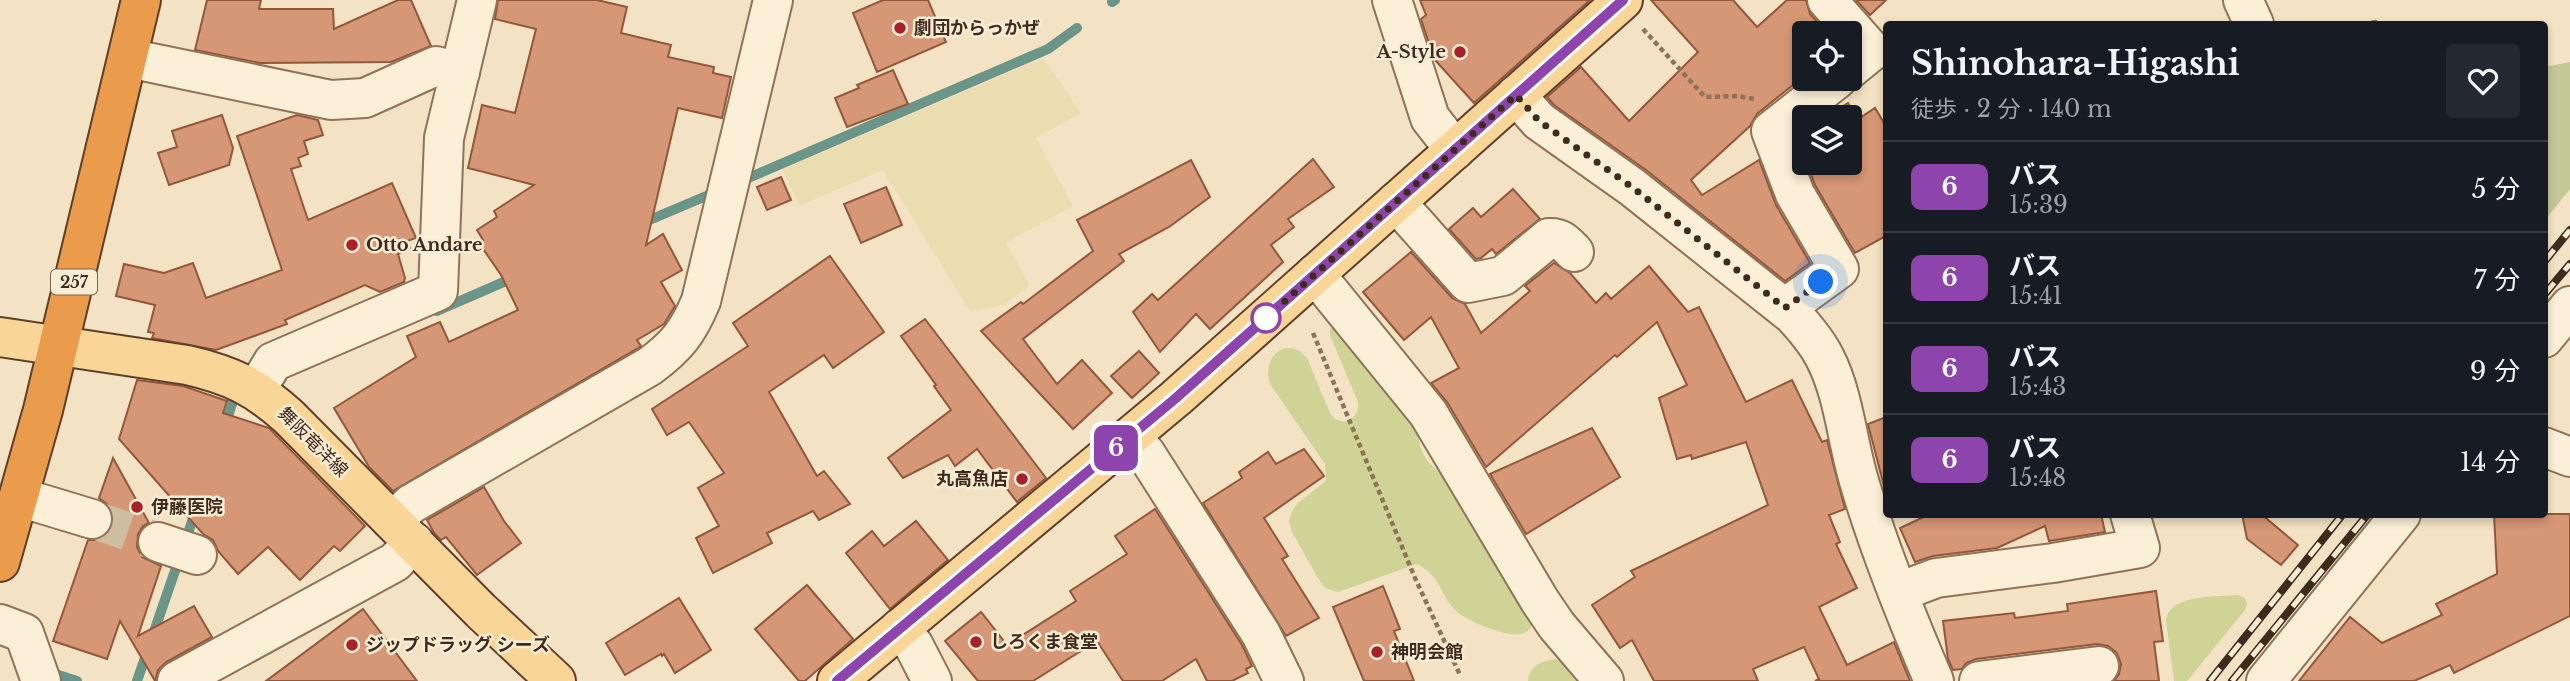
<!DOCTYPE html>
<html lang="ja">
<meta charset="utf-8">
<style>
:root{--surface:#171b24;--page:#242831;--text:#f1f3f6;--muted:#9ea1a6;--line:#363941}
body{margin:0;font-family:"Libre Baskerville","Noto Sans JP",serif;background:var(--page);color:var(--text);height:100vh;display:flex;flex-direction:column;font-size:26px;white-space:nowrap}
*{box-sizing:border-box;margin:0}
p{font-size:23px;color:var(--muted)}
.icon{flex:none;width:38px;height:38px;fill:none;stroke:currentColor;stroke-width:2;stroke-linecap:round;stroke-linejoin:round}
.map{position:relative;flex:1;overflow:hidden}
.side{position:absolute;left:1883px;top:21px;width:665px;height:497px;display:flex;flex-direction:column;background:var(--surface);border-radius:7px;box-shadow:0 4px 10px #0003}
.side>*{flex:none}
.badge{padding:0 14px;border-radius:10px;font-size:24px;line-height:46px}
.controls{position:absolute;left:1792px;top:21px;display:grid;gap:14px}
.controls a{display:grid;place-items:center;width:70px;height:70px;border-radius:7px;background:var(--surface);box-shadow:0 4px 10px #0003;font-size:35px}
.you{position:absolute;width:35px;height:35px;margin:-18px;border:5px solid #fff;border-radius:50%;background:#1a73e8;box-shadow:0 0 0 10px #1a73e833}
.map>.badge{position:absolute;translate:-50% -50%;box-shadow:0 0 0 4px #fff}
.round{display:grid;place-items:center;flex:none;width:74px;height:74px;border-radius:7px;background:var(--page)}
.summary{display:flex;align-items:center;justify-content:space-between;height:119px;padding:0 28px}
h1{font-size:33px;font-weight:800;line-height:52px}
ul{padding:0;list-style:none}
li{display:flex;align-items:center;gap:21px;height:91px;padding:0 28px;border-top:2px solid var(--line)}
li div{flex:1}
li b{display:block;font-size:26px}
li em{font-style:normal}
li .badge{min-width:77px;font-weight:700;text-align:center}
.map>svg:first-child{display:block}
.farmland{fill:#eaddb0}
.green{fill:#cfd396}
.cemetery{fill:#c4c796}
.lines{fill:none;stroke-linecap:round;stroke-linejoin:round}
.stream{stroke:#6b9588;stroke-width:10}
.building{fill:#d59775;stroke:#92583b;stroke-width:2}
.minor-tunnel{stroke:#cfbda2;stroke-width:38;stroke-dasharray:38 19;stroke-linecap:butt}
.minor-casing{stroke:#907257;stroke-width:42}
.major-casing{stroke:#5d402c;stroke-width:42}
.highway-casing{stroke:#5d402c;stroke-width:42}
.path{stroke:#907257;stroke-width:4.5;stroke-dasharray:5 3.5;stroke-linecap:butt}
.minor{stroke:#fcefd8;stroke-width:38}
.major{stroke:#f9d598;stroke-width:38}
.highway{stroke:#eb9b4c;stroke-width:38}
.rail-casing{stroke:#3e2b1d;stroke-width:8}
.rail{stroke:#f9ecd4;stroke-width:5;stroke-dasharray:16;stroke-linecap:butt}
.line-casing{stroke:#fff;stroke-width:16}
.line{stroke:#8e44ad;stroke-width:10}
.walk{stroke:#3e2b1d;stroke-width:7;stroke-dasharray:0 12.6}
.poi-dot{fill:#a6212a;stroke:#f9ecd4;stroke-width:2.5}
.stop-dot{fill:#fff;stroke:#8e44ad;stroke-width:3.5}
.labels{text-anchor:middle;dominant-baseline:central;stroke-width:5;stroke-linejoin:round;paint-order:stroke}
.shield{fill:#f9ecd4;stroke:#766554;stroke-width:2}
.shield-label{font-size:16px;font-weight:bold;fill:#3e2b1d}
.poi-label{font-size:18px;font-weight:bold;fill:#3e2b1d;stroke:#f9ecd4;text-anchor:start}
.street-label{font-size:18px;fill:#3e2b1d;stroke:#f9ecd4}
</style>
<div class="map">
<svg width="2570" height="681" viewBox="0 0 2570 681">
<rect width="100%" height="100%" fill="#f3e2c3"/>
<!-- farmland -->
<path class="farmland" d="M1043 58 1081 113 1036 138 1073 206 1005 243 1030 285 1004 305 970 311 883 170 799 206 783 169Z"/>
<!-- green -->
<g class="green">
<path d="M1334 325 1418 427C1417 452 1428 467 1450 478L1534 620C1532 627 1528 633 1520 634 1505 637 1464 620 1454 609 1439 592 1440 575 1417 564L1338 592 1325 588 1318 578 1292 532 1289 521 1292 511 1298 503 1326 481 1325 464 1270 384C1261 358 1286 334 1307 358L1330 413 1335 419 1344 422C1355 417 1359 414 1358 402L1330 335V329Z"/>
<path d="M2238 595 2245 598 2247 604 2245 610 2187 681H2174L2166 621C2169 594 2216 597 2238 595Z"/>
<path d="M1556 659 1565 660 1587 681H1528C1530 664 1542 662 1556 659Z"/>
</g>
<!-- cemetery -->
<path class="cemetery" d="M2570 62V189L2545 220V67Z"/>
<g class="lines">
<!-- stream -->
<g class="stream">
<path d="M1112 2 1115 0"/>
<path d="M746 179 1048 49 1077 28"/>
<path d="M640 224 711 194"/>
<path d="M437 311 515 277"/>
<path d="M224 428 234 398"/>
<path d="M46 671 77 681"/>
<path d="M137 681 196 510"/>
</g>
</g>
<!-- building -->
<g class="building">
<path d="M207 0H261L259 9H333L334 29 398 0H411L431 46 391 62 260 63 195 50Z"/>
<path d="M498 0H597L627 7 621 33 671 45 668 57 714 67 713 73 731 77 722 118 678 108 646 245 663 234 682 270 661 282 675 306 664 324 637 340 641 346 638 348 393 491 369 467 334 408 416 357 407 336 440 322 449 342 518 310 501 275 479 243 483 240 477 230 497 217 494 211 534 185 468 168 482 105 515 113 536 29 495 19Z"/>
<path d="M883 0H928L946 42 877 72 853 13Z"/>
<path d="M1420 0H1590L1474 103 1434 59 1421 19 1426 15Z"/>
<path d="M1651 0H1733L1757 27 1787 0H1806L1810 14 1827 33H1804V76L1757 114 1750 126 1691 180 1702 195 1759 160 1776 205 1810 263 1785 281 1646 170 1554 105 1547 97 1581 67 1629 121 1698 52Z"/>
<path d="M1856 0H1886L1870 15Z"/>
<path d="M893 70 908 104 847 127 835 98 859 88 857 85Z"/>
<path d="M1848 103 1858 119 1875 108 1886 126V236L1855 253 1815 185 1807 163H1850V117H1825Z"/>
<path d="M222 115 233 148 229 165 169 185 158 153 177 147 172 131Z"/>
<path d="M297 115 318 120 323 135 304 141 308 154 298 158 301 166 291 169 308 220 392 183 416 238 407 241 410 248 398 254 405 278 404 282 380 292 365 285 285 320 287 324 216 350 152 338 154 333 148 332 155 305 116 296 124 264 164 273 193 263 206 298 282 270 237 136Z"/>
<path d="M1313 159 1334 187 1288 219 1294 227 1271 245 1283 262 1210 329 1196 314 1160 352 1133 312 1152 294 1158 300Z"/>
<path d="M1191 160 1210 197 1169 227 1119 254 1124 261 1023 339 1057 384 1082 360 1112 393 1073 429 981 331 1021 302 1023 304 1093 251 1077 220Z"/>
<path d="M781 177 791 200 767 210 757 187Z"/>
<path d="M886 187 902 225 861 243 844 204Z"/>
<path d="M1513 189 1540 219 1496 254 1492 249 1481 258 1476 259 1449 229 1473 208 1481 217Z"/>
<path d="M1411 252 1452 298 1465 304 1481 333 1530 291 1525 286 1554 263 1570 273 1596 303 1606 293 1611 299 1649 266 1688 312 1699 307 1746 402 1792 380 1822 442 1827 440 1845 509 1829 515 1840 542 1836 544 1857 588 1819 607 1847 665 1894 642 1910 681H1815L1819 679 1804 647 1753 669 1758 681H1654L1632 640 1620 648 1592 605 1635 577 1631 571 1768 505 1746 442 1692 459 1691 455 1677 459 1659 398 1687 385 1657 322 1617 357 1615 355 1486 467 1447 402 1431 383 1459 368 1431 317 1404 340 1363 292Z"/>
<path d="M830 256 884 332 833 368 824 355 769 392 817 476 824 471 850 504 819 520 813 511 767 533 772 543 713 573 696 538 719 526 698 488 724 473 689 422 667 435 652 409 748 346 733 323Z"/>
<path d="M925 319 1046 478 1017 502 977 449 955 466 948 455 903 478 888 458 951 410 934 386 936 385 901 336Z"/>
<path d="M1139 351 1159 373 1132 398 1111 376Z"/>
<path d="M137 380 183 386 227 401 223 413 269 428 365 526 340 551 334 546 300 580 268 547 238 574 218 551 213 540 203 534 119 439Z"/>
<path d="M1886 417V494L1868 424Z"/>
<path d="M1592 428 1620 477 1526 534 1490 474Z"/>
<path d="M1304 449 1324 476 1264 518 1288 556 1282 559 1319 618 1286 636 1203 503 1242 478 1239 472 1268 452 1276 464Z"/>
<path d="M113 458 149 523 143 526 138 534 137 547 142 557 161 566 138 636 194 606 212 637 166 662 158 670 155 681 120 621 107 659 53 641 88 540H98L106 535 113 526V513L107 504 99 498Z"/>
<path d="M484 487 504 521 521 543 477 575 446 537 441 540 434 533 427 520Z"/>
<path d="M1155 509 1242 645 1252 666 1246 669 1248 673 1232 681H1207L1196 659 1162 681H1123L1097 641 1033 681H978L945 641 981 612 1007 645 1076 601 1070 591 1127 554 1115 536Z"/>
<path d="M1930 514H2101L2105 532 2049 541 2045 526 1997 548 1933 556 1915 562 1900 528Z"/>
<path d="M2242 514H2261L2298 545 2281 565 2247 539Z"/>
<path d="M2494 514H2570V616L2454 673 2450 665 2414 681H2299L2350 617 2382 643 2442 615 2436 604 2497 574Z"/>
<path d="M916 521 948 560 890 609 846 553 872 531 884 546Z"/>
<path d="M807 585 853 639 805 681H799L755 629Z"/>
<path d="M1383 586 1400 629 1394 631 1414 681H1364L1333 607Z"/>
<path d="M2156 591 2163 641 2154 642 2159 681H2114L2119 674 2121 664 2117 653 2108 646 2097 644 1976 659 1966 663 1962 669 1953 670 1948 659 1943 621 2014 613 2015 618 2068 611 2067 604Z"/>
<path d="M679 598 711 650 675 673 664 654 662 656 661 654 625 675 606 643Z"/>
<path d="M363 609 417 681H266Z"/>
</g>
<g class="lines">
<!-- minor-tunnel -->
<path class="minor-tunnel" d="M92 519 158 542"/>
<defs>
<g id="minor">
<path d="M1392 0 1430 118 1455 150"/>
<path d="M1827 0 1872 51 1850 69"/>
<path d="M2243 0 2254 24"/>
<path d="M128 58 331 100 365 98 436 66 460 72"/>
<path d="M1516 95 1539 121 1632 187 1793 315C1806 329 1817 342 1825 358 1844 395 1847 441 1859 481 1879 549 1906 616 1934 681"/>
<path d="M1396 202 1468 283 1503 276 1549 238C1561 237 1566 244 1574 252"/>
<path d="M1315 274 1428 413 1540 601 1557 626 1604 681"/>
<path d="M1785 308 1839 269 1795 194 1771 131 1837 79"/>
<path d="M2544 338 2570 306"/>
<path d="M256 390 273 362 438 291 444 138 477 0"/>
<path d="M1131 436 1146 454 1261 634 1284 681"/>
<path d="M2544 447 2570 457"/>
<path d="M19 497 92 519"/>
<path d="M393 521 411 504 650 366C677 346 688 332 701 301L773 0"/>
<path d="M158 542 197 555"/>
<path d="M1899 592 1936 578 2053 563 2140 548 2130 514"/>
<path d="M0 624 24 633 41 681"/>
<path d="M900 628 914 646 932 681"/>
<path d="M177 681 395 562 414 542"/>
<path d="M1979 681 2099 666"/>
<path d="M2266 681 2401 514"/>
</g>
<g id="major">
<path d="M0 337 187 365C231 375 256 387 289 417L481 611 556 681"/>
<path d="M837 681 1176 398 1623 0"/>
</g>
<path id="highway" d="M0 562 43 410 141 0"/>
</defs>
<!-- minor casing -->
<use href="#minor" class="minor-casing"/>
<!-- major casing -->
<use href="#major" class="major-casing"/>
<!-- highway casing -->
<use href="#highway" class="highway-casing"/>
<!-- path -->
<g class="path">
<path d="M2363 24 2376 22 2381 24"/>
<path d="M1643 29 1705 97 1738 96 1754 99"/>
<path d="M1313 333 1415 578 1460 675"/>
</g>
<!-- minor -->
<use href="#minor" class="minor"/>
<!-- major -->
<use href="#major" class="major"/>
<!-- highway -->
<use href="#highway" class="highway"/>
<defs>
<g id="rail">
<path d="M2544 262 2570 230"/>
<path d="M2544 295 2570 264"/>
<path d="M2210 681 2343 514"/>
<path d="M2232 681 2368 514"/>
</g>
</defs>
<!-- rail casing -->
<use href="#rail" class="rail-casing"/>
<!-- rail -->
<use href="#rail" class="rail"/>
</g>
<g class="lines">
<defs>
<path id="line" d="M837 681 1176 398 1623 0"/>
</defs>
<!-- line casing -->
<use href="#line" class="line-casing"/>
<!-- line -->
<use href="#line" class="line"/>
<!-- walk -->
<path class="walk" d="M1266 318 1516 95 1539 121 1632 187 1785 308 1821 282"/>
</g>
<!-- markers -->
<g class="poi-dot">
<circle cx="900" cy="28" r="7"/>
<circle cx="1460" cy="52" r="7"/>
<circle cx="352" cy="245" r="7"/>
<circle cx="1022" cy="479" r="7"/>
<circle cx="137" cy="507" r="7"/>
<circle cx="976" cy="642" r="7"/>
<circle cx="352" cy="645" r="7"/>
<circle cx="1377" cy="652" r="7"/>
</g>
<circle class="stop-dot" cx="1266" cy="318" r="14"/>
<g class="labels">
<!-- shield labels -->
<rect class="shield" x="51" y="269.5" width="46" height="25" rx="5"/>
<g class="shield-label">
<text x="74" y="282">257</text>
</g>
<!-- poi labels -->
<g class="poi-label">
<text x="914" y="28">劇団からっかぜ</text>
<text x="1446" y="52" text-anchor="end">A-Style</text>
<text x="366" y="245">Otto Andare</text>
<text x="1008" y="479" text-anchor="end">丸高魚店</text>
<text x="151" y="507">伊藤医院</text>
<text x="990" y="642">しろくま食堂</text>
<text x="366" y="645">ジップドラッグ シーズ</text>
<text x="1391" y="652">神明会館</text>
</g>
<!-- street labels -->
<g class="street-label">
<text transform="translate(313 442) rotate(45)">舞阪竜洋線</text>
</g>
</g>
</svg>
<div class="controls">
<a><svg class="icon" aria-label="locate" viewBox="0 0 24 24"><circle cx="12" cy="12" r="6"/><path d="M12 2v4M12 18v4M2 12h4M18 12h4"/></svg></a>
<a><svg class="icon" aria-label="layers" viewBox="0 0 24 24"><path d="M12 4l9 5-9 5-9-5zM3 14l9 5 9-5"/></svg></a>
</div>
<div class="you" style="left:1821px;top:282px"></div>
<b class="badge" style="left:1116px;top:448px;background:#8e44ad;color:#fff">6</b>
<section class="side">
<div class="summary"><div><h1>Shinohara-Higashi</h1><p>徒歩 · 2 分 · 140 m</p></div><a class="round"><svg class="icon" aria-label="heart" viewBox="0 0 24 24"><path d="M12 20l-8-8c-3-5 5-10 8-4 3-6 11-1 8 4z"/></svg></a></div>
<ul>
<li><span class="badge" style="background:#8e44ad;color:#fff">6</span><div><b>バス</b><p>15:39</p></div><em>5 分</em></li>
<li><span class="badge" style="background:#8e44ad;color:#fff">6</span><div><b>バス</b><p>15:41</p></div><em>7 分</em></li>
<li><span class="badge" style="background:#8e44ad;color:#fff">6</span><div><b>バス</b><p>15:43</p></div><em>9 分</em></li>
<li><span class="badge" style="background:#8e44ad;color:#fff">6</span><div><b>バス</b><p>15:48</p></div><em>14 分</em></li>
</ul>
</section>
</div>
